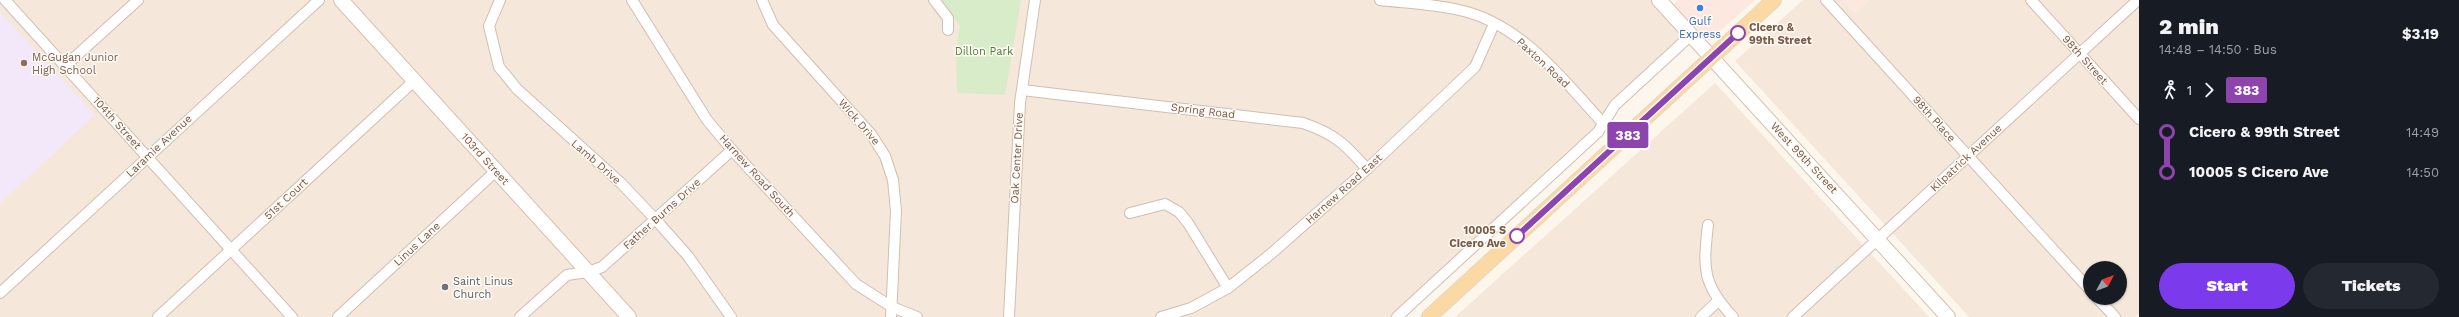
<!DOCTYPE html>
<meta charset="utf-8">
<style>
:root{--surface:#171b24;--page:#242831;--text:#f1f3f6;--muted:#9ea1a6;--accent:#7c3aed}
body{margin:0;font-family:"Work Sans",sans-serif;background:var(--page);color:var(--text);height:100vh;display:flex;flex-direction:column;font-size:15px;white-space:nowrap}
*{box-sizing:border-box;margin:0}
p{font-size:13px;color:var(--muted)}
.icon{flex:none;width:22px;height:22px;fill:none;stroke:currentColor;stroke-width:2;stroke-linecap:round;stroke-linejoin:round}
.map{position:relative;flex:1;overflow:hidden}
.details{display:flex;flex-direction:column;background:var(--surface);width:320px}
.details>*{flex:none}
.badge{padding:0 8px;border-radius:3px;font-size:14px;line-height:26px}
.needle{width:26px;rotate:49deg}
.buttons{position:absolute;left:2083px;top:261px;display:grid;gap:8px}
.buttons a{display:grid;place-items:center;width:44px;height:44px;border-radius:50%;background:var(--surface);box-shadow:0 1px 3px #0004;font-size:20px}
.map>.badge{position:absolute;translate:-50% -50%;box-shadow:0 0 0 2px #fff}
.legs{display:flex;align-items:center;gap:6px;height:44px;padding:0 20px;font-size:13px}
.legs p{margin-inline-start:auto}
.summary{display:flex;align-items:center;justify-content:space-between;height:68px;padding:0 20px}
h1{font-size:22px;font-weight:800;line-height:30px}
.primary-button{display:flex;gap:8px;margin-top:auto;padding:8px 20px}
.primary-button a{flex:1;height:46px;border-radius:24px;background:var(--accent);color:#fff;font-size:16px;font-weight:800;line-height:46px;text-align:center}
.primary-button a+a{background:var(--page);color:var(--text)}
ul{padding:0 20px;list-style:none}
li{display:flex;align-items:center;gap:14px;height:40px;font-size:15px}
li i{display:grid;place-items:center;width:6px;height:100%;margin:0 5px;background:currentColor}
li i::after{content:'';width:10px;height:10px;margin:-5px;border:3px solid;border-radius:50%;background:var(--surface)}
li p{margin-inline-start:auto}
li:first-child i{background:linear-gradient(#0000 50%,currentColor 0)}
li:last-child i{background:linear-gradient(currentColor 50%,#0000 0)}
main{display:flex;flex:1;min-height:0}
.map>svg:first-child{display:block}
.residential{fill:#f5e8da;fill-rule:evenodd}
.commercial{fill:#fde8e0}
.education{fill:#f3e8fa}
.green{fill:#d8ecc9}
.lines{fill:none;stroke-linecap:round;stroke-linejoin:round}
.street-casing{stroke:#d1beb0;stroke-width:12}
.secondary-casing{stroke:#d6c0b0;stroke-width:16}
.primary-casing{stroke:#dad1cd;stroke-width:16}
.street{stroke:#fff;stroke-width:10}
.secondary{stroke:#fff;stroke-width:14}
.primary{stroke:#fbd9a5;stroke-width:15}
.line-1-casing{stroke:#fff;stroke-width:9}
.line-1{stroke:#8e44ad;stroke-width:6}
.shop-dot{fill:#3f7fe0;stroke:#fffaf3;stroke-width:1.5}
.stop-1-dot{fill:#fff;stroke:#8e44ad;stroke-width:2}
.education-dot{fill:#8d6e63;stroke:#fffaf3;stroke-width:1.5}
.worship-dot{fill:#6b7280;stroke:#fffaf3;stroke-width:1.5}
.labels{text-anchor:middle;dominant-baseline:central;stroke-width:3;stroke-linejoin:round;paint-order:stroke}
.shop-label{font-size:11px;fill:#366cbe;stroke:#fffaf3}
.stop-label{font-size:11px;font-weight:bold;fill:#7a5c4d;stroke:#fffaf3;text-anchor:start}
.park-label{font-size:11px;fill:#537a41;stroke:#fffaf3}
.education-label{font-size:11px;fill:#785e54;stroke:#fffaf3;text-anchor:start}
.street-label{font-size:11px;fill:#7a5c4d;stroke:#fffaf3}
.worship-label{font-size:11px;fill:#5b616d;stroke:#fffaf3;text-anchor:start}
</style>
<main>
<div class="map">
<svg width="2139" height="317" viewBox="0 0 2139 317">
<rect width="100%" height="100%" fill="#fdf6ec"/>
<!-- residential -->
<g class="residential">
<path d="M0 0H1659L1691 35 1603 123 1397 317H0Z"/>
<path d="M1803 0H1843L1855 13 1869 0H2139V314L2136 317H1969L1735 61ZM2090 268H2120V298H2090Z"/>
<path d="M1715 83 1929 317H1455Z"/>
</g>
<!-- commercial -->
<g class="commercial">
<path d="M1678 0H1755L1709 41 1673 5Z"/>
<path d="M1843 0H1869L1855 13Z"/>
</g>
<!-- education -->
<path class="education" d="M0 12 95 115 0 203Z"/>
<!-- green -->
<path class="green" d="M942 0H1021L1005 95 957 93 956 49 960 26Z"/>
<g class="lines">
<defs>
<g id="street">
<path d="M5 0 292 317"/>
<path d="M500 0 489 26 499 67 517 89 622 184 656 220 688 256 731 317"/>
<path d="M632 0 707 120 732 150 856 284 892 307 917 317"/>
<path d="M762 0 773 25 871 134 885 156 893 180 896 211 891 317"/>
<path d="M934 0 948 18V30"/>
<path d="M1380 0C1406 3 1433 4 1459 10 1521 23 1563 80 1603 123"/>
<path d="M1826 0 2090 290"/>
<path d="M2031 0 2139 119"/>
<path d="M65 66 138 0"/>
<path d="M1022 90 1303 123C1335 134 1345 144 1367 169"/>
<path d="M1130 213 1165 204 1179 212 1188 223 1228 288"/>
<path d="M1708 225C1703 268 1702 284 1733 317"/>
<path d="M0 293 319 0"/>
<path d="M2097 298 2115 317"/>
<path d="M158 317 414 81"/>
<path d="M338 317 496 171"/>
<path d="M520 317 567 275 588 272 602 267 732 150"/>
<path d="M1009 317 1020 103 1035 0"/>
<path d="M1161 317 1191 308 1228 288 1272 253 1367 169 1475 67 1494 24"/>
<path d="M1397 317 1598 132 1615 105 1691 35"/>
<path d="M1701 317 1718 301"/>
<path d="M1793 317 2138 0"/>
</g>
<g id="secondary">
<path d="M341 0 629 317"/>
<path d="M1659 0 1948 317"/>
</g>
<path id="primary" d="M1429 317 1774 0"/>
</defs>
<!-- street casing -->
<use href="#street" class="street-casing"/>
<!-- secondary casing -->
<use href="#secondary" class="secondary-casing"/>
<!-- primary casing -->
<use href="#primary" class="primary-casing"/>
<!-- street -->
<use href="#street" class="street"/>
<!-- secondary -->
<use href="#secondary" class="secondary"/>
<!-- primary -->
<use href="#primary" class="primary"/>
</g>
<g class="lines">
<defs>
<path id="line-1" d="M1517 236 1738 33"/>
</defs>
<!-- line-1 casing -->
<use href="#line-1" class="line-1-casing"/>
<!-- line-1 -->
<use href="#line-1" class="line-1"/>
</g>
<!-- markers -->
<circle class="shop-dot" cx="1700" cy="8" r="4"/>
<g class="stop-1-dot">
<circle cx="1738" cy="33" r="7"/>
<circle cx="1517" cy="236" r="7"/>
</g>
<circle class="education-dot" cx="24" cy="63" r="4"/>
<circle class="worship-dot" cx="445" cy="287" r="4"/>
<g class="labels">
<!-- shop labels -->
<g class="shop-label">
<text x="1700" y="21">Gulf<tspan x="1700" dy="13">Express</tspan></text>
</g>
<!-- stop labels -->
<g class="stop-label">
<text x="1749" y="27">Cicero &amp;<tspan x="1749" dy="13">99th Street</tspan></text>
<text x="1506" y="230" text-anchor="end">10005 S<tspan x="1506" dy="13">Cicero Ave</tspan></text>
</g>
<!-- park labels -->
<g class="park-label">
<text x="984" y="51">Dillon Park</text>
</g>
<!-- education labels -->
<g class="education-label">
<text x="32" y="57">McGugan Junior<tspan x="32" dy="13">High School</tspan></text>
</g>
<!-- street labels -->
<g class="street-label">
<text transform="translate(2085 60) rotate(48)">98th Street</text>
<text transform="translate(1543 63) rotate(43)">Paxton Road</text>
<text transform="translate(1203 111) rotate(7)">Spring Road</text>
<text transform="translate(1934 119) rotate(48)">98th Place</text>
<text transform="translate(859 122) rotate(49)">Wick Drive</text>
<text transform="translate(117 123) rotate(48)">104th Street</text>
<text transform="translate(159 146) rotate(-43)">Laramie Avenue</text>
<text transform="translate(1017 158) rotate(-87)">Oak Center Drive</text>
<text transform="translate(1804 158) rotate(47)">West 99th Street</text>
<text transform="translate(1966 158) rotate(-43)">Kilpatrick Avenue</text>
<text transform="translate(485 159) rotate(48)">103rd Street</text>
<text transform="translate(596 162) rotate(41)">Lamb Drive</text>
<text transform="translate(757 176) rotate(48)">Harnew Road South</text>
<text transform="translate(1344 189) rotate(-42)">Harnew Road East</text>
<text transform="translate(286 199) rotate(-43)">51st Court</text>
<text transform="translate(662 214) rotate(-42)">Father Burns Drive</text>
<text transform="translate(417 244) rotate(-43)">Linus Lane</text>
</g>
<!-- worship labels -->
<g class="worship-label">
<text x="453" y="281">Saint Linus<tspan x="453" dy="13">Church</tspan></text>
</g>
</g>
</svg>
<div class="buttons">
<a><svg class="needle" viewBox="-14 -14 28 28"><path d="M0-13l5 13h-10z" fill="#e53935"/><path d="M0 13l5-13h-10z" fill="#9ea1a6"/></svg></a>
</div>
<b class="badge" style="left:1628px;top:135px;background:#8e44ad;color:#fff">383</b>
</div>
<section class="details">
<div class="summary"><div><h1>2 min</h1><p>14:48 – 14:50 · Bus</p></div><b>$3.19</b></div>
<div class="legs"><svg class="icon" aria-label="walk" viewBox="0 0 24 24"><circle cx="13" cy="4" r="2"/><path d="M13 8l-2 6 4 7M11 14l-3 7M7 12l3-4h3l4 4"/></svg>1<svg class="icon" aria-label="forward" viewBox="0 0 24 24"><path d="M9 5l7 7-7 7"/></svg><b class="badge" style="background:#8e44ad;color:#fff">383</b></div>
<ul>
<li><i style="color:#8e44ad"></i><b>Cicero &amp; 99th Street</b><p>14:49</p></li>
<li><i style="color:#8e44ad"></i><b>10005 S Cicero Ave</b><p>14:50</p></li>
</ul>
<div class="primary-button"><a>Start</a><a>Tickets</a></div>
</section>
</main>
